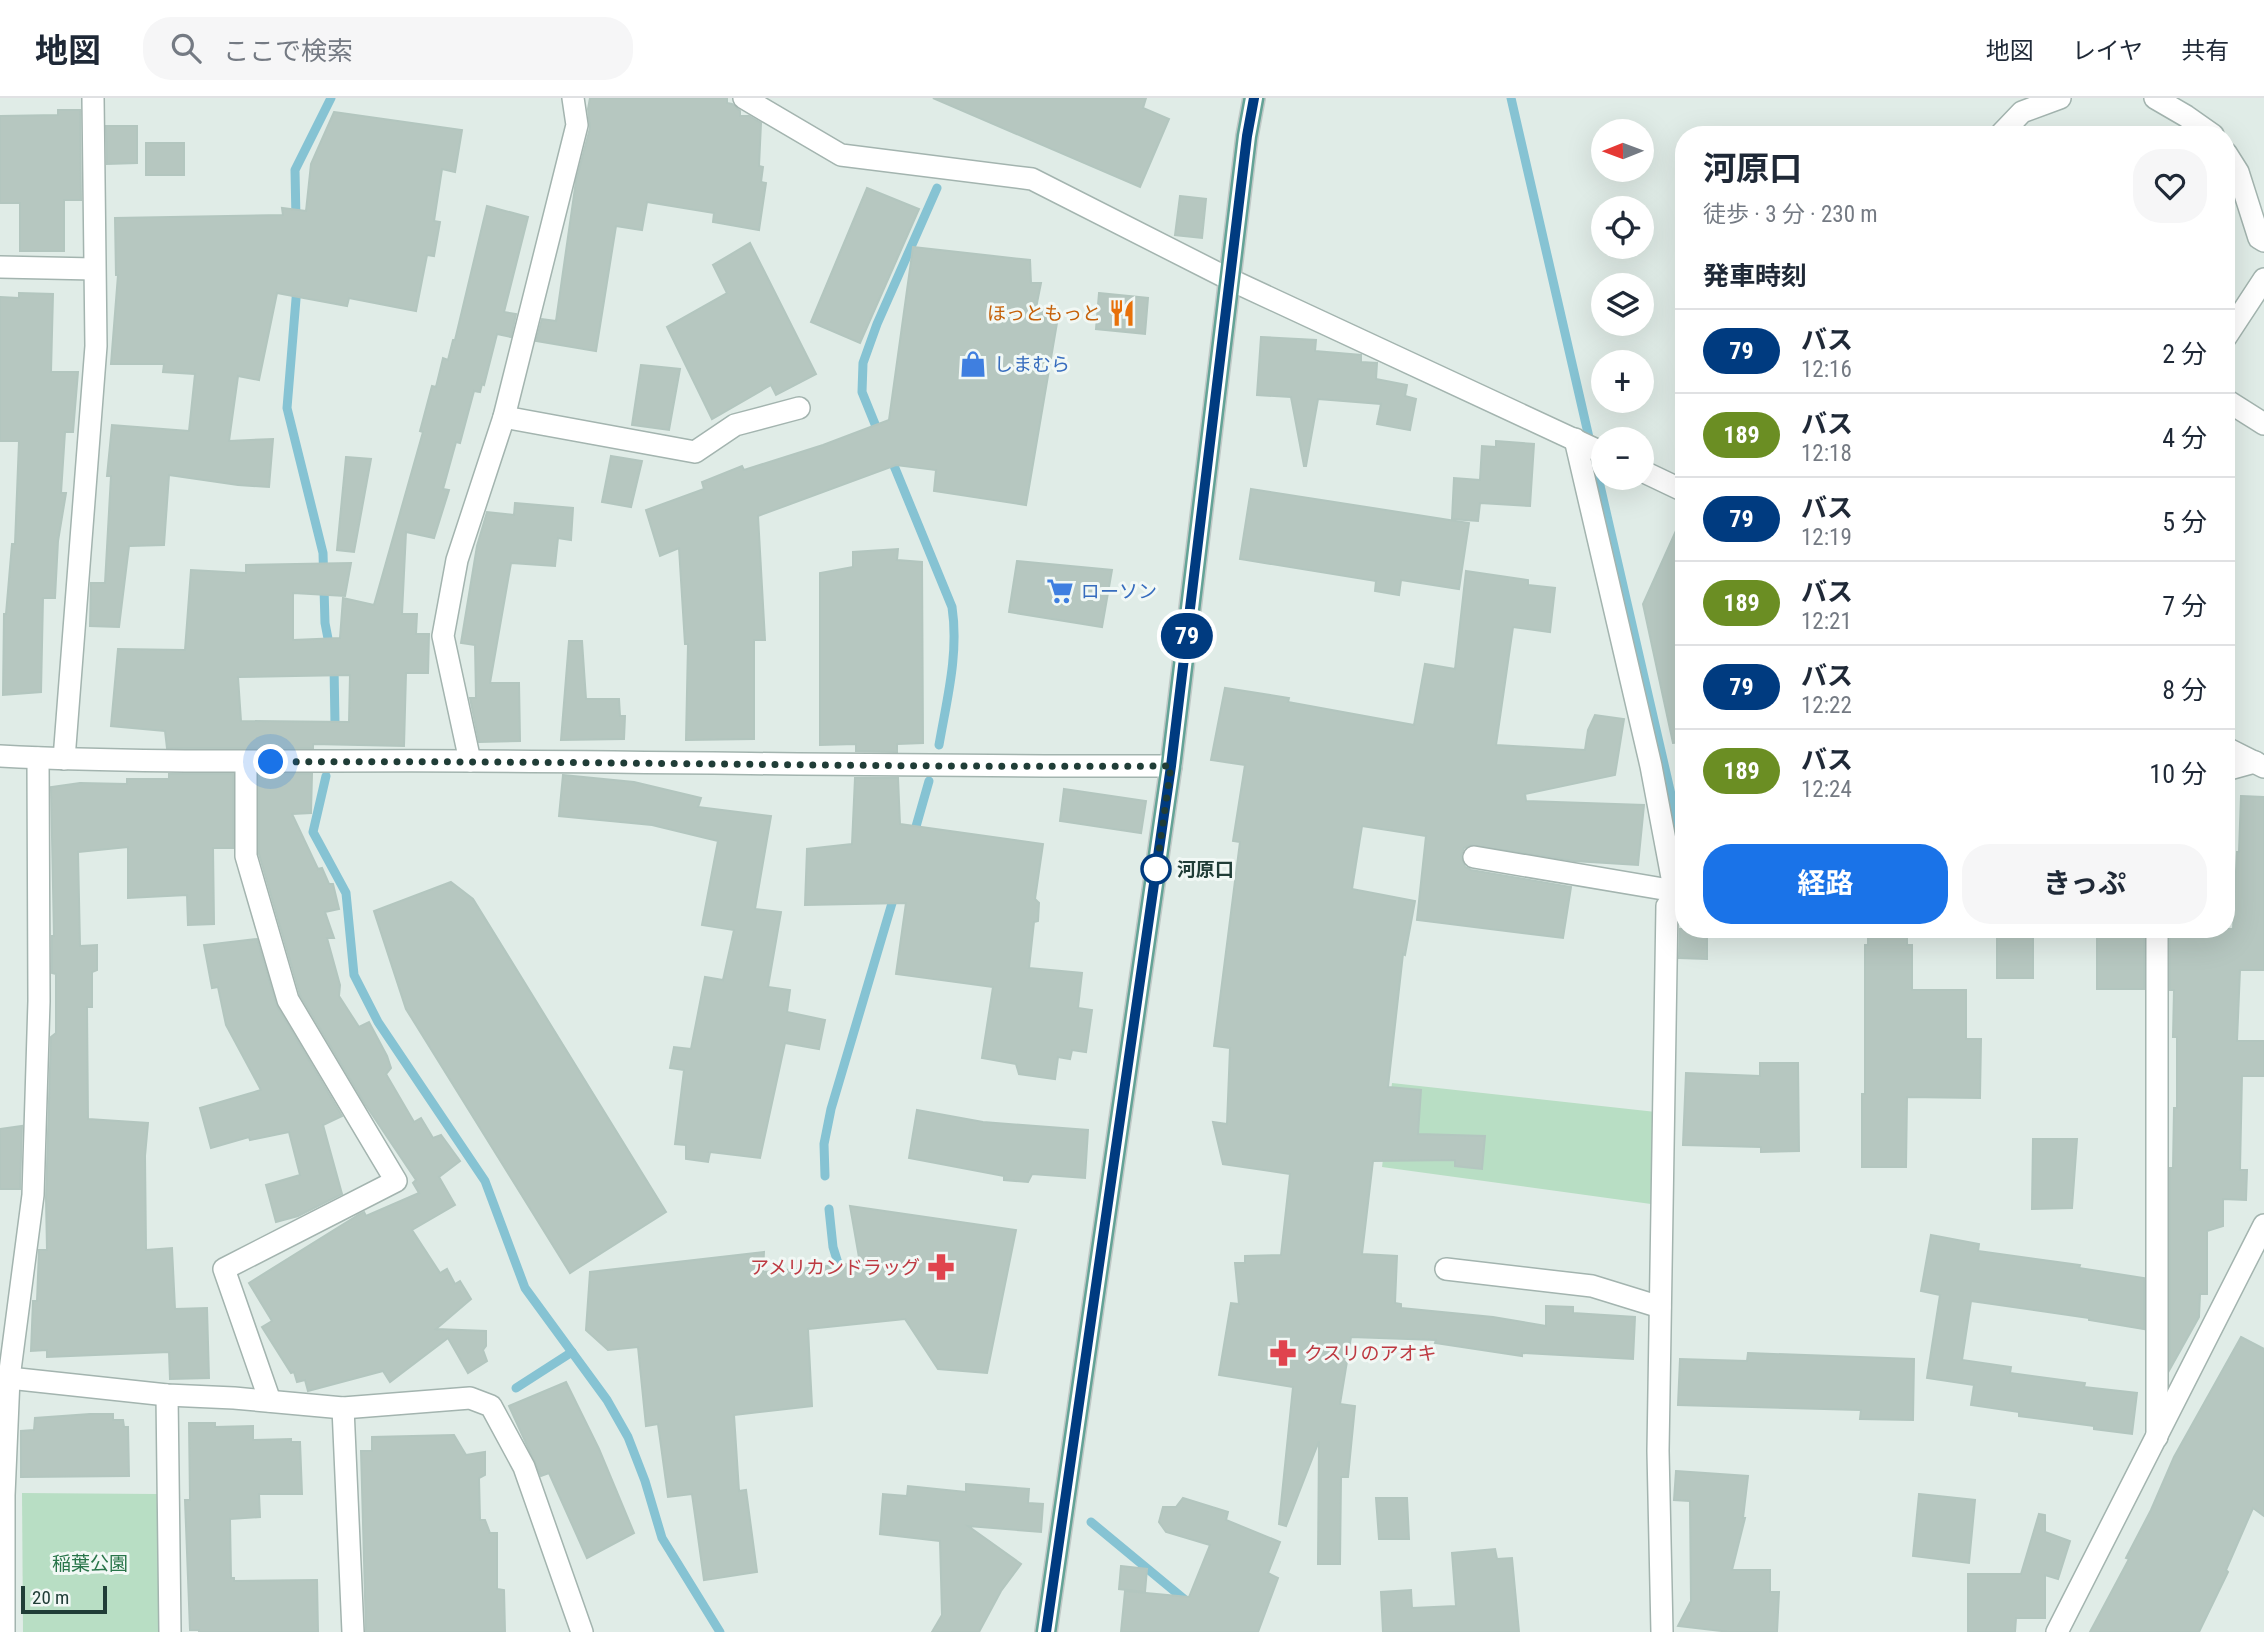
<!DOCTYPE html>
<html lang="ja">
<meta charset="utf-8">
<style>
:root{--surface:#fff;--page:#f6f6f7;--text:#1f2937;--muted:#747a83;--line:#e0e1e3;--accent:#1a73e8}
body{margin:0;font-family:"Roboto Condensed","Noto Sans JP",sans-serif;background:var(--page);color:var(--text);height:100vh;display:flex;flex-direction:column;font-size:26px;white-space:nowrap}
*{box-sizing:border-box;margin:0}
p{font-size:23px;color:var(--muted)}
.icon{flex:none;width:38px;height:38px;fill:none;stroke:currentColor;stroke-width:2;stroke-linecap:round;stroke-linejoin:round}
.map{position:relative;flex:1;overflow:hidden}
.sheet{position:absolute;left:1675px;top:28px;width:560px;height:812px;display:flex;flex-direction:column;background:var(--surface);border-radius:28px;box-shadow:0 7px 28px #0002}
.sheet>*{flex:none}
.badge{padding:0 14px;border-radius:23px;font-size:24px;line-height:46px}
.needle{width:46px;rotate:269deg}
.controls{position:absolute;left:1591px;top:21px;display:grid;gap:14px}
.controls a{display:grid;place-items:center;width:63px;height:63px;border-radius:50%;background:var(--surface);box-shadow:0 7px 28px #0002;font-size:35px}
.scale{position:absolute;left:21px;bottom:18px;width:86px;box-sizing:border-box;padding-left:7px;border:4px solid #203d37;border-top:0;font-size:19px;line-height:24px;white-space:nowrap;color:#203d37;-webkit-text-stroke:5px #f1f8f5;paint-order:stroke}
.you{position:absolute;width:35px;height:35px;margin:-18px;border:5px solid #fff;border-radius:50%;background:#1a73e8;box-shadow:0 0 0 10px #1a73e833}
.map>.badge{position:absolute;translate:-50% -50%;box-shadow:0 0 0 4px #fff}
h2{padding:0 28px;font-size:26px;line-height:63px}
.round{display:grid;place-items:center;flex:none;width:74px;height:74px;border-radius:28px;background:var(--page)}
.head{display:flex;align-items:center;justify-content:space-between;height:119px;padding:0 28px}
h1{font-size:33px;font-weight:700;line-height:52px}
.cta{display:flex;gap:14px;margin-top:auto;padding:14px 28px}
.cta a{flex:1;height:80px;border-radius:28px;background:var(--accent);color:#fff;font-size:28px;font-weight:700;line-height:80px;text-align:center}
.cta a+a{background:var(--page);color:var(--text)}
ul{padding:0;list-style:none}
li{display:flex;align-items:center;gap:21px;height:84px;padding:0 28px;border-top:2px solid var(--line)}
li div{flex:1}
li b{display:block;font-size:26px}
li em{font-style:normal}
li .badge{min-width:77px;font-weight:700;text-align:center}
header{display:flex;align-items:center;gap:42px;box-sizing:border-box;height:98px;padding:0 35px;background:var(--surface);border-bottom:2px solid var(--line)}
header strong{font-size:33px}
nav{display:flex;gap:38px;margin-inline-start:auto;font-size:24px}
.search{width:490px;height:63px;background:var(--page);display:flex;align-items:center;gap:18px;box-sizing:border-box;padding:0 24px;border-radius:28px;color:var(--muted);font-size:26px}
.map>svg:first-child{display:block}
.green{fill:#b8dec4}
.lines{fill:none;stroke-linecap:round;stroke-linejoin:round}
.stream{stroke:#86c3d3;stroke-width:9}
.building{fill:#b6c7c0;stroke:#b3c6bf;stroke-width:2;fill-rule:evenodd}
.minor-casing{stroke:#a3b4af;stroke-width:24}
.major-casing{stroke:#c1c9c7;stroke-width:24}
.minor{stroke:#fff;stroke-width:21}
.major{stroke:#63a396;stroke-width:21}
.line-casing{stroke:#fff;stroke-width:16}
.line{stroke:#003b80;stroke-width:10}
.walk{stroke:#203d37;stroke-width:7;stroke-dasharray:0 12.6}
.stop-dot{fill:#fff;stroke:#003b80;stroke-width:3.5}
.labels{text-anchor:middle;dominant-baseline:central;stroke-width:6;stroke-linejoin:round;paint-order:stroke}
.food-label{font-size:19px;fill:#c56008;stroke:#f1f8f5;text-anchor:end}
.shop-label{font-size:19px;fill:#366cbe;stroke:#f1f8f5;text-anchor:start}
.stop-label{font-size:19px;font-weight:bold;fill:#203d37;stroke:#f1f8f5;text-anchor:start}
.health-label{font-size:19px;fill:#be3a42;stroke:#f1f8f5;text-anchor:end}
.park-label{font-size:19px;fill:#29754a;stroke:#f1f8f5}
</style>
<header>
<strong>地図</strong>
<div class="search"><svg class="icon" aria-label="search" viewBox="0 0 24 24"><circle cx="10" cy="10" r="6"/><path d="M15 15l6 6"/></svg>ここで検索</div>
<nav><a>地図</a><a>レイヤ</a><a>共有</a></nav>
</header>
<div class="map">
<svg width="2264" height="1534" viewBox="0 0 2264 1534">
<rect width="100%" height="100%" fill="#e0ece7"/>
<!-- green -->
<g class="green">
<path d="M1392 985 1656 1014 1651 1106 1382 1069Z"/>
<path d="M22 1395 157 1396 159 1534H23Z"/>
</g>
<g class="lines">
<!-- stream -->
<g class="stream">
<path d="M1511 0 1684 753"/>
<path d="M296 122 295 72 331 0"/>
<path d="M297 189 287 310 323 455 325 525 330 551"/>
<path d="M879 336 862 294 863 265 877 226 937 90"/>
<path d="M890 358 952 509C959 555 947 601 939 647"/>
<path d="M334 568 335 626"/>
<path d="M326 678 313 734 346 795 354 877 378 924 485 1083 525 1190 607 1302 628 1339 645 1383 662 1440 720 1534"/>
<path d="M913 739 929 683"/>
<path d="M825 1078 824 1046 831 1011 895 795"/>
<path d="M829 1111 833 1149 842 1178"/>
<path d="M516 1290 572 1254"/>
<path d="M1091 1424 1190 1506"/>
</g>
</g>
<!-- building -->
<g class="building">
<path d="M590 0H727V5L732 6 740 13V18H749L761 25 759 68 763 69 761 84 766 85 759 132 713 124 714 115 647 104 642 132 616 128 596 253 536 243 542 221 556 223 576 83 590 30 588 11Z"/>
<path d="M933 0H1146L1143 10 1169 21 1140 89Z"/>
<path d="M58 12H80L81 102H64V153H20V105H0V18L58 17Z"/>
<path d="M334 14 462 32 455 74 442 71 434 123 440 124 434 158 427 157 416 213 349 200 347 208 277 195 259 282 238 278 229 343 273 341 269 389 238 387 169 377 164 447 129 448 119 529 90 528 91 485H105L111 378H107L112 327 189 333 195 276 163 274 164 266H111L118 177H116L115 120 283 117 282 110 306 113 311 66Z"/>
<path d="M106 28H137V65L107 66Z"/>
<rect x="146" y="45" width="38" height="32"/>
<path d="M867 90 919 111 860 245 811 224Z"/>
<path d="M1180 98 1206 101 1202 140 1175 137Z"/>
<path d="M487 108 528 119 504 214 516 216 511 239 497 236 484 287 482 286 480 294 474 293 460 345 456 344 443 391 449 392 434 440 406 434 402 516H417L416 536H429L428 575H406L404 648 313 646V650H167L165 633 111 628 118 551 185 552 191 472 246 475V467L351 465 345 498 293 495V542L340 540 343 500 374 507 423 334 420 333 432 288 436 289 443 260 448 262 453 242H455ZM350 577 349 624 241 623 238 579Z"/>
<path d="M750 145 816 276 776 297 771 287 712 321 667 229 727 195 713 167Z"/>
<path d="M913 149 1030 162 1031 185H1041L1036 210 1059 213 1026 407 934 393 936 372 896 367 758 418 765 542H754V641L686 642 688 546H685L679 450 660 458 646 412 704 391 702 384 742 368 744 372 823 347 889 322Z"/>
<path d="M19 195 53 196 51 274H78L73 334H65L61 395H66L58 443 55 500H43L41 594 3 597 4 516H6L12 446H15L19 343H0V199L19 200Z"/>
<path d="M1099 195 1148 200 1145 236 1096 231Z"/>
<path d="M1261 239 1316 242 1315 253 1361 257V264L1377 265 1376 281 1407 287 1405 298 1416 301 1410 332 1377 326 1381 306 1318 301 1306 368H1304L1291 299 1257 297Z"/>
<path d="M641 267 680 271 669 332 632 327Z"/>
<path d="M1496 343 1534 346 1530 408 1480 405 1478 423 1452 421 1454 380 1480 382 1482 348 1496 349Z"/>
<path d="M611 358 642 363 631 409 602 404Z"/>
<path d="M346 359 371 361 354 454 337 452Z"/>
<path d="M1251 391 1469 425 1459 491 1401 482 1399 497 1375 493 1376 483 1240 461Z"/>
<path d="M515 405 573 410 571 442 558 440 555 468 511 465 490 585H519L520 643 479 644 470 600H476L475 547 461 545 477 448 487 414 514 417Z"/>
<path d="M1684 415V644L1673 645 1643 506Z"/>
<path d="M898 451 897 462 922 464 923 645 897 646V654L856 653V646L820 647V475L853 469V454Z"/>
<path d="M1017 463 1112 472 1102 529 1009 514Z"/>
<path d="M1466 473 1528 482V487L1555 490 1550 534 1513 529 1496 647 1585 652 1588 632 1595 617 1624 621 1615 677 1525 696 1526 703 1644 707 1638 767 1574 763 1470 747 1464 750 1461 757 1465 769 1471 772 1571 789 1563 840 1417 822 1426 738 1362 728 1352 791 1415 803 1405 857 1403 856 1388 989 1421 992 1418 1036 1485 1038 1482 1071 1455 1068V1062L1373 1063 1362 1156 1397 1158 1395 1205 1401 1206V1210L1493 1219 1546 1228V1208L1573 1209V1215L1635 1219 1633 1261 1522 1255V1258L1435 1245 1436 1242 1351 1239 1340 1306 1355 1308 1348 1379H1341L1340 1466H1318L1319 1343 1286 1428 1279 1426 1293 1289 1219 1277 1231 1205 1239 1206 1235 1165H1245V1158L1281 1157 1290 1076 1223 1066 1213 1024 1227 1026 1230 950 1214 948 1240 744 1233 743 1245 667 1211 662 1225 590 1289 600 1288 604 1414 627 1425 566 1455 571Z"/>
<path d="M569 543H582L586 601H619L620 618H625L624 641 561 642Z"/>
<path d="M169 676H233V750H213L214 826 188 827 187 797 128 800V749L78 754 80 848 97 847V872L92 874V909H87L88 1021 148 1025 145 1058 146 1152 172 1150 175 1211 207 1210 209 1280 170 1281 169 1254 47 1259V1252L31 1253 33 1203H37L39 1152H47L46 1100 51 939 56 935V876L52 875V838H54L51 689 80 685 127 686V681H169Z"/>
<path d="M259 676H312L311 715 292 716 318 771 322 770 329 786H333L339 811 325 814 334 840H327L340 887 339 898 359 929 369 924 387 958 391 970 386 976 414 1024 421 1020 433 1040 441 1037 460 1063 439 1079 455 1107 412 1132 440 1175 447 1171 455 1186 460 1183 471 1201 436 1231 486 1233V1248L483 1252 487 1263 468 1275 448 1240 390 1284 383 1273 308 1293 305 1282 297 1284 294 1274 291 1275 262 1229 272 1223 249 1185 358 1117 364 1114 366 1118 419 1095 413 1085 416 1082 365 1006 300 897 259 756Z"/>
<path d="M563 677 634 684 701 700 698 709 771 718 755 811 781 814 768 889 790 892 787 914 825 922 819 951 785 945 760 1060 710 1054 708 1064 686 1061V1047L675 1046 684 972 670 970 674 949 691 951 705 879 723 882 734 832 702 827 718 743 652 727 559 718Z"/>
<path d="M855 680H898L900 726 1043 746 1035 801 1039 805 1038 823 1034 824 1029 870 1082 875 1078 910 1092 912 1086 954 1072 952 1070 961 1058 959 1055 981 1019 976 1016 966 982 960 993 889 896 876 906 805 805 807 807 751 852 746Z"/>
<path d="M1064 691 1146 703 1141 735 1060 723Z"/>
<path d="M2241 698 2264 699V872H2240L2237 943H2264V978H2242L2240 1072H2247L2246 1102 2223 1101V1128L2207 1133V1196H2200L2199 1219 2170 1271V1070H2173L2174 1010H2177V939H2173L2174 892H2170V831H2233L2237 754H2239Z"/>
<path d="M451 784 473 801 666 1114 570 1175 406 911 374 813Z"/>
<path d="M1680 831H1707V861L1679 860Z"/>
<path d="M1868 831H1907V847H1912V892H1966V941H1981L1980 1000 1907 999 1906 1069H1862V996H1865V847H1868Z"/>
<rect x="1997" y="831" width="36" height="49"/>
<rect x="2097" y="831" width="47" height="60"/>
<path d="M257 841 277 908 342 1018 323 1027 342 1096 298 1118 276 1124 266 1087 300 1077 289 1034 250 1042 249 1039 211 1050 200 1010 261 992 226 927 218 889 212 890 204 847Z"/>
<path d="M1760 965H1798L1799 1053 1761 1054V1049L1683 1047 1686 975 1760 978Z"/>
<path d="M917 1012 983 1024 1088 1032 1085 1080 1032 1076 1028 1084 1004 1082V1078L909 1060Z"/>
<path d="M22 1028 20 1091H0V1031Z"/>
<path d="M2033 1041H2077L2072 1110 2032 1111Z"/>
<path d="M850 1108 1016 1132 987 1275 938 1271 905 1221 808 1231 812 1308 734 1317 739 1393 746 1392 757 1474 704 1482 692 1396 668 1399 658 1326 646 1328 638 1249 608 1252 586 1232 590 1174 764 1154 763 1174 860 1165Z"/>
<path d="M1931 1137 1979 1146 1978 1153 2080 1167 2079 1170 2144 1180V1231L2089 1222V1220L1971 1203 1962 1262 2011 1269 2010 1275 2085 1285 2084 1289 2137 1295 2132 1336 2094 1331V1328L2019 1318V1314L1971 1307 1974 1287 1927 1280 1940 1197 1921 1193Z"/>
<path d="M2241 1239 2264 1251V1418L2253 1410 2226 1472 2228 1474 2199 1534H2090L2129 1461 2126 1460 2151 1412 2174 1359Z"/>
<path d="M1748 1255 1914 1261 1913 1322 1860 1321 1861 1312 1678 1307 1680 1261 1747 1263Z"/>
<path d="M566 1284 599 1351 634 1435 587 1460 549 1375 541 1378 509 1308Z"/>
<path d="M90 1316H113V1322H123L124 1329H128L129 1378 21 1379V1333L34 1332 35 1320Z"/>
<path d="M189 1325H215V1329L253 1328V1342L291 1341V1344H300L302 1396H259L260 1419 230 1421 231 1480H234V1483L317 1482 318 1534H199V1532H190L185 1402H190Z"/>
<path d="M454 1337 466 1357 485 1354V1377L479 1380 480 1422H485L490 1435H497V1491L504 1492 505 1534H366L361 1353H372V1339Z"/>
<path d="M1676 1373 1748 1378 1743 1420H1745L1732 1472H1770V1494H1779L1777 1534H1730L1678 1528 1691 1503 1690 1403 1674 1402Z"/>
<path d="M966 1386 1029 1391 1028 1405 1043 1406 1041 1434 968 1428 1021 1466 1001 1493 979 1534H932L942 1517 940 1443 880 1436 883 1396 907 1398 908 1388 966 1394Z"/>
<path d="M1919 1396 1975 1402 1969 1465 1913 1458Z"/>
<path d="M1183 1400 1228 1414 1226 1422 1280 1444 1268 1475 1278 1480 1258 1534H1121L1125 1493 1189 1499 1210 1447 1166 1434 1159 1424 1163 1409H1176Z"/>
<path d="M1376 1400H1407L1409 1441H1379Z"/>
<path d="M2039 1416 2045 1417V1434L2070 1443 2058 1481 2045 1477V1520H2016L2015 1534H1968V1476H2021Z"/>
<path d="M1495 1451 1497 1461 1512 1460 1519 1534H1383L1381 1494 1411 1492 1412 1510 1456 1508 1452 1455Z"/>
<path d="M1121 1468 1147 1471 1145 1494 1119 1491Z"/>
</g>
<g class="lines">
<defs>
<g id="minor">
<path d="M744 0 841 57 1032 81 1231 182 1603 355"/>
<path d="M2155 0 2186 18 2213 37"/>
<path d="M2000 37 2022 14 2060 0"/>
<path d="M2226 55 2238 74 2259 140 2264 143"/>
<path d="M0 169 94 171"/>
<path d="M2226 239 2264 181"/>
<path d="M2226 302 2264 326"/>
<path d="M504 319 695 354 735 327 799 310"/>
<path d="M1575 341 1651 668 1677 806"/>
<path d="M1642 373 1684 393"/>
<path d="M2226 650 2264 669"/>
<path d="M0 658C157 666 314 662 471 663 704 664 937 669 1171 668"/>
<path d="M64 661 96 248 93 0"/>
<path d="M470 663 443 538 457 462 504 319 577 27 573 0"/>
<path d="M246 664V758L288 902 396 1083 224 1171 270 1303"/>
<path d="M2226 672 2255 664"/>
<path d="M1474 759 1675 793"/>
<path d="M1446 1171 1592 1188 1660 1209"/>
<path d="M9 1280 167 1297 234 1300 343 1310 470 1300 491 1308 524 1369 582 1534"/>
<path d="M167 1297 170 1534"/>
<path d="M343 1310 353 1534"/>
<path d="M2157 1339V831"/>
<path d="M4 1534V1397L9 1280 33 1097 39 903 38 660"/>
<path d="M1662 1534 1658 1353 1667 808 1684 804"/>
<path d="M2057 1534 2264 1127"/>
</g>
<path id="major" d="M1046 1534 1171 668 1247 38 1254 0"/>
</defs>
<!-- minor casing -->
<use href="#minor" class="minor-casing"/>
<!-- major casing -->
<use href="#major" class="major-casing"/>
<!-- minor -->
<use href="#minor" class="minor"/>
<!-- major -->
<use href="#major" class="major"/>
</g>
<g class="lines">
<defs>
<path id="line" d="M1046 1534 1171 668 1247 38 1254 0"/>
</defs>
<!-- line casing -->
<use href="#line" class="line-casing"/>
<!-- line -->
<use href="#line" class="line"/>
<!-- walk -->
<path class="walk" d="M271 664C571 662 871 670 1171 668L1156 775V771"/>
</g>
<!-- icons -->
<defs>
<symbol id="restaurant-bare" viewBox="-9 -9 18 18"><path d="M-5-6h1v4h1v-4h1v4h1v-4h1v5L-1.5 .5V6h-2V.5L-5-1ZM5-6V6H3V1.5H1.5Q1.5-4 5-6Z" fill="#e8710a" stroke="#f1f8f5" stroke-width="2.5" paint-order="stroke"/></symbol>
<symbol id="shop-bare" viewBox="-9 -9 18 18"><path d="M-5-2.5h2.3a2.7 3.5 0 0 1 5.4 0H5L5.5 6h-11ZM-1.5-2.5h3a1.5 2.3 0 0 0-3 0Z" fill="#3f7fe0" stroke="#f1f8f5" stroke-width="2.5" paint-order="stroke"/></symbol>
<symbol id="supermarket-bare" viewBox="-9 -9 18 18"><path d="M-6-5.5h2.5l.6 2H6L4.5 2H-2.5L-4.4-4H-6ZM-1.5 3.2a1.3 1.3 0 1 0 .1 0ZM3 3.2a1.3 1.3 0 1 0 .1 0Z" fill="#3f7fe0" stroke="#f1f8f5" stroke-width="2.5" paint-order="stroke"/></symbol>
<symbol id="pharmacy-bare" viewBox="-9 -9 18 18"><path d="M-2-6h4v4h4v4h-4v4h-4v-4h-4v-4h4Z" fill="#e0444e" stroke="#f1f8f5" stroke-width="2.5" paint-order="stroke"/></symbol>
</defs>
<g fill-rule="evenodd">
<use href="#restaurant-bare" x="1103" y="196" width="38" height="38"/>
<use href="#shop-bare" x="954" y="247" width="38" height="38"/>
<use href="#supermarket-bare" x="1041" y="474" width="38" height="38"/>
<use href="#pharmacy-bare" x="922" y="1150" width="38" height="38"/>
<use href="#pharmacy-bare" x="1264" y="1236" width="38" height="38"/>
</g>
<!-- markers -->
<circle class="stop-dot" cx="1156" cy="771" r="14"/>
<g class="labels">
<!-- food labels -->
<g class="food-label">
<text x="1101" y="215">ほっともっと</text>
</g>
<!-- shop labels -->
<g class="shop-label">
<text x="994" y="266">しまむら</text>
<text x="1081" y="493">ローソン</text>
</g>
<!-- stop labels -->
<g class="stop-label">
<text x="1177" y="771">河原口</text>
</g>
<!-- health labels -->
<g class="health-label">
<text x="920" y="1169">アメリカンドラッグ</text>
<text x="1304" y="1255" text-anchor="start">クスリのアオキ</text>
</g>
<!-- park labels -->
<g class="park-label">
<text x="90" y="1465">稲葉公園</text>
</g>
</g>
</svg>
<div class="controls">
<a><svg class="needle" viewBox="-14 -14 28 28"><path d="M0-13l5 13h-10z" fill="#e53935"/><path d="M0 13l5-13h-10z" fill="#747a83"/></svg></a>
<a><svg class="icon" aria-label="locate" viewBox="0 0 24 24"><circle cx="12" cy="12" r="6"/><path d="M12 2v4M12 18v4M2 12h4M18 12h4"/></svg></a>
<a><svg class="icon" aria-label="layers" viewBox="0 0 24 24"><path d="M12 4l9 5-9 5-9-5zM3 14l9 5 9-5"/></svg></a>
<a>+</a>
<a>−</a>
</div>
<div class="scale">20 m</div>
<div class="you" style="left:271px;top:664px"></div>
<b class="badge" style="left:1187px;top:538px;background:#003b80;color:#fff">79</b>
<section class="sheet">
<div class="head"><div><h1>河原口</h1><p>徒歩 · 3 分 · 230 m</p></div><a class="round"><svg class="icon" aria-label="heart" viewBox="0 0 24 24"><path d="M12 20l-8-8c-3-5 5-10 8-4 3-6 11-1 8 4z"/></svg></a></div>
<h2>発車時刻</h2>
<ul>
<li><span class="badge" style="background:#003b80;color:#fff">79</span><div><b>バス</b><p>12:16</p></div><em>2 分</em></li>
<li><span class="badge" style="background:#6b8e23;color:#fff">189</span><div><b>バス</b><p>12:18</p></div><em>4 分</em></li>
<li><span class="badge" style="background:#003b80;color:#fff">79</span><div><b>バス</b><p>12:19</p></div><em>5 分</em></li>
<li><span class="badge" style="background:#6b8e23;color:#fff">189</span><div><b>バス</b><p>12:21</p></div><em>7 分</em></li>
<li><span class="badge" style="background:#003b80;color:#fff">79</span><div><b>バス</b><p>12:22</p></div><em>8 分</em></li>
<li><span class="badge" style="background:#6b8e23;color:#fff">189</span><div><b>バス</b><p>12:24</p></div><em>10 分</em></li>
</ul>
<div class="cta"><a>経路</a><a>きっぷ</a></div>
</section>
</div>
